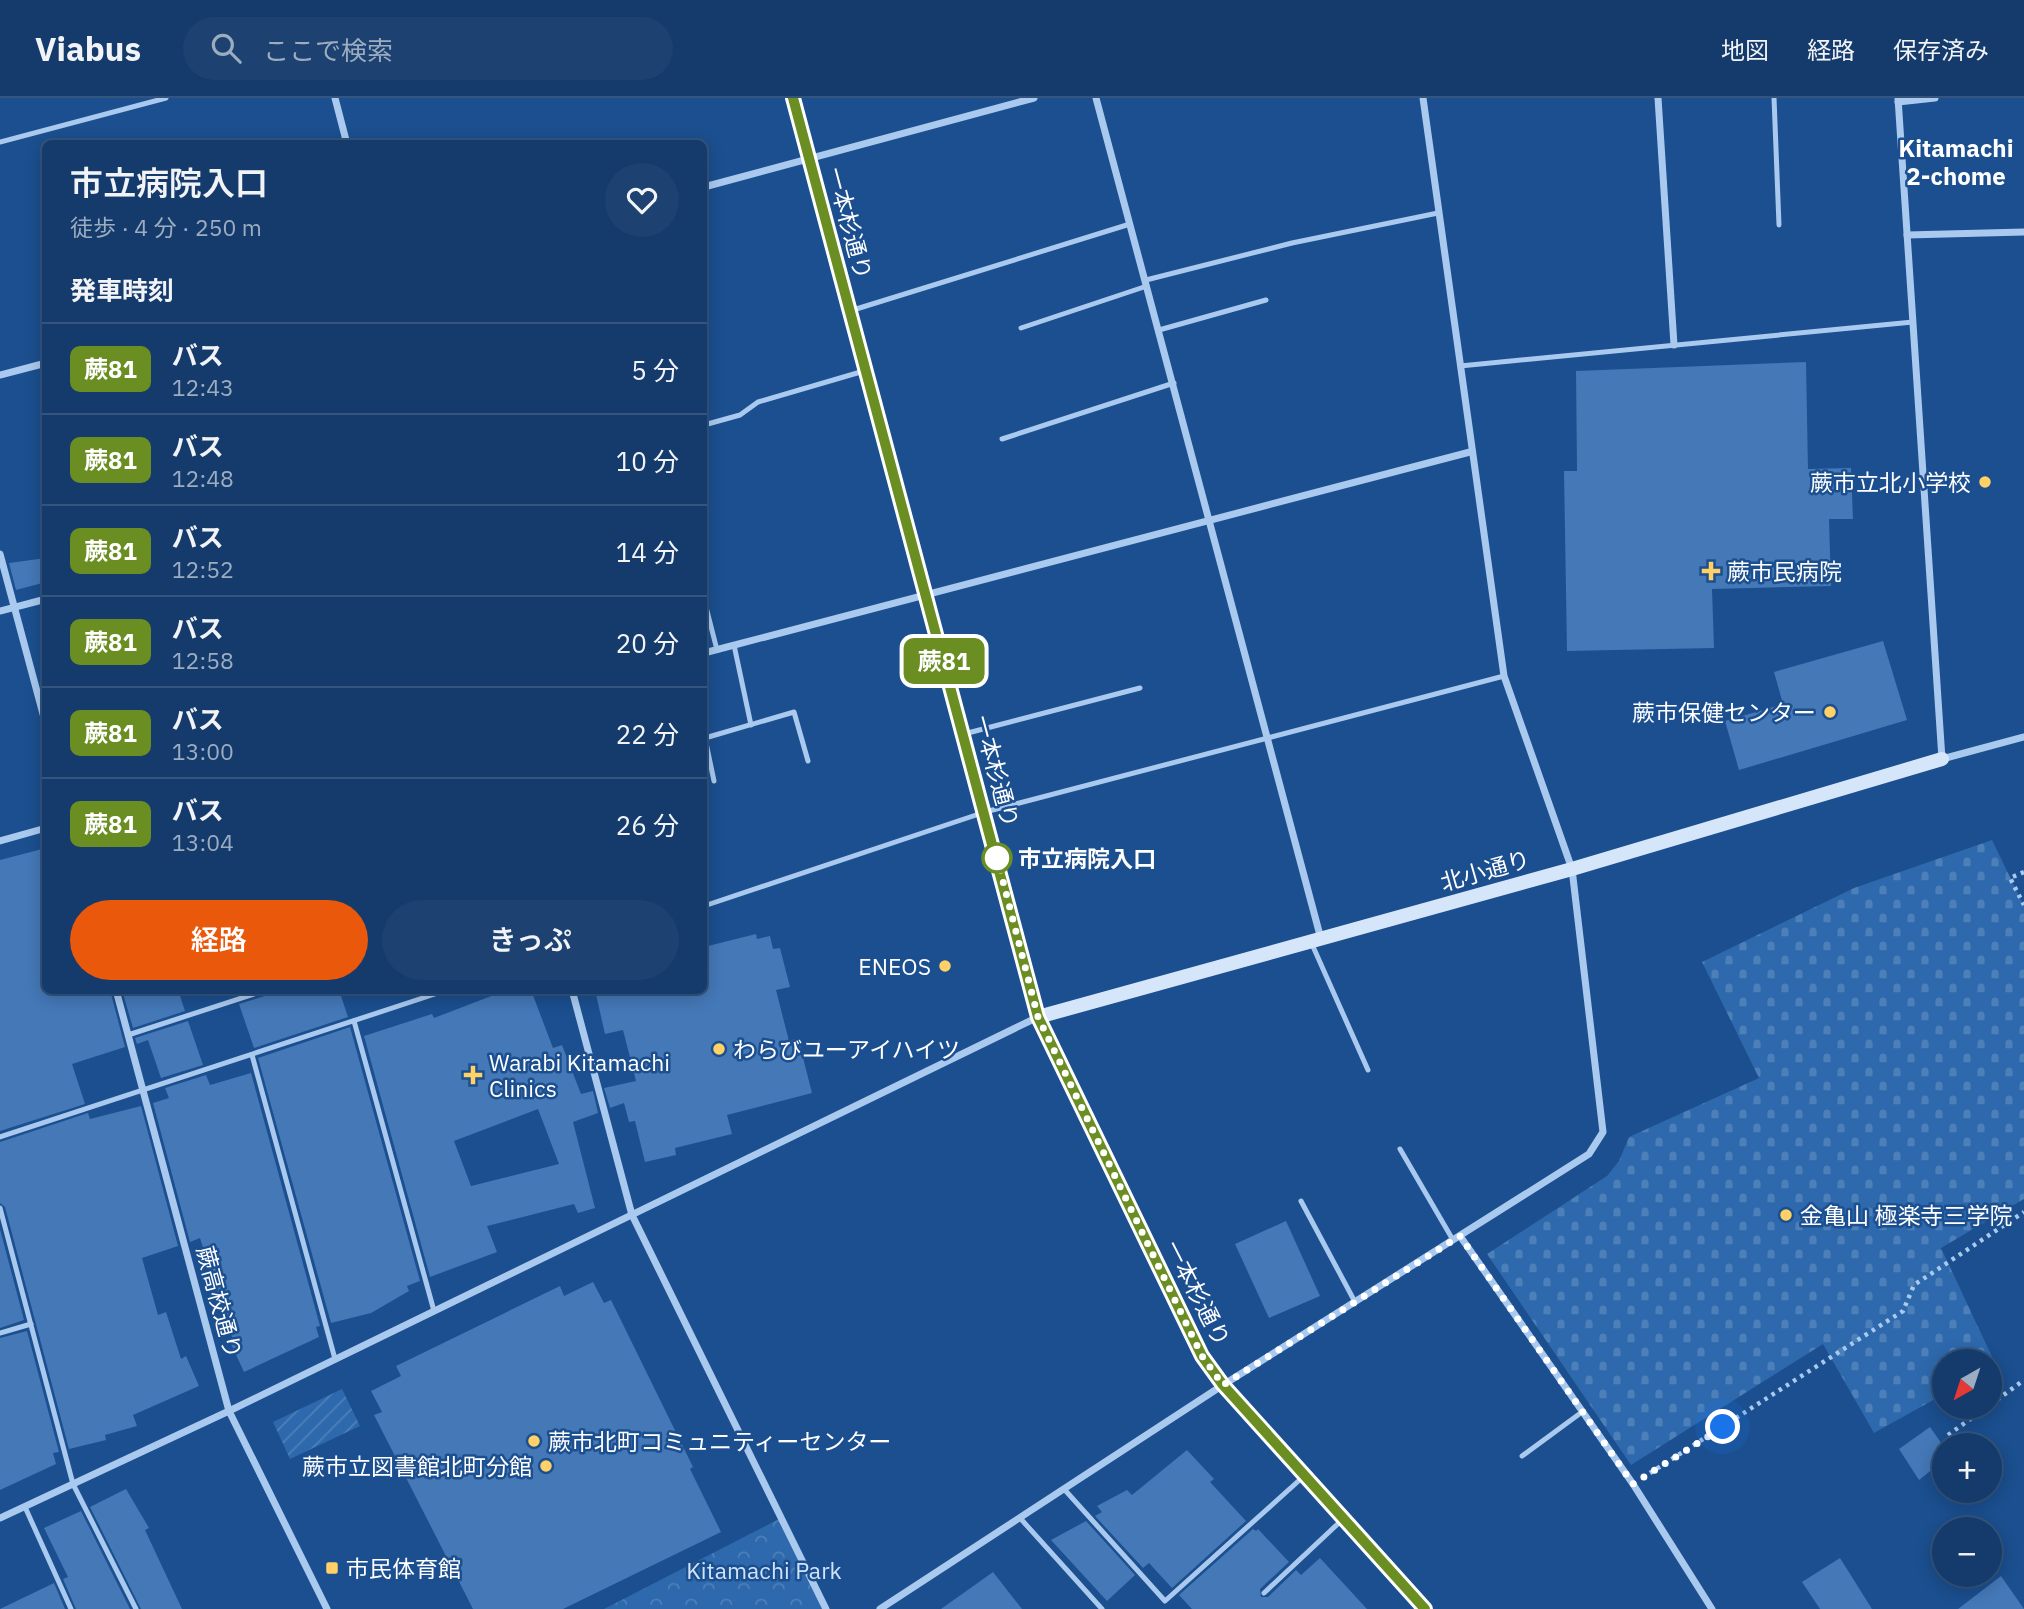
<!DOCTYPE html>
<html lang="ja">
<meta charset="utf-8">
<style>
:root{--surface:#143b6b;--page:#1d4271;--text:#f1f3f6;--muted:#9dadc1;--line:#33557e;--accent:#ea580c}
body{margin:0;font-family:"IBM Plex Sans","Noto Sans JP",sans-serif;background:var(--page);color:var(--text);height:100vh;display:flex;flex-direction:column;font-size:26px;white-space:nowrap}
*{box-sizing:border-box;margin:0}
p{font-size:23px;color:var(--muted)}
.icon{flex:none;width:38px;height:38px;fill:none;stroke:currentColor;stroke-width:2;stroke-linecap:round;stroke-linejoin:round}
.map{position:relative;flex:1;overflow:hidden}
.sheet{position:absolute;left:42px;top:42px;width:665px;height:854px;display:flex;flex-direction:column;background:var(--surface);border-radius:10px;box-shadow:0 4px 18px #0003,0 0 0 2px var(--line)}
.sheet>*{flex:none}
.badge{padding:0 14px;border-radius:10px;font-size:24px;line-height:46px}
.needle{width:46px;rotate:219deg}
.tools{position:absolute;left:1932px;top:1251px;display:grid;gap:14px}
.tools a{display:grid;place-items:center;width:70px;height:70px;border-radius:50%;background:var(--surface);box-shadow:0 4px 18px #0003,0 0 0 2px var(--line);font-size:35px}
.you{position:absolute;width:35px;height:35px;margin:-18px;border:5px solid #fff;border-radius:50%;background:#1a73e8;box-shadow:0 0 0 10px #1a73e833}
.map>.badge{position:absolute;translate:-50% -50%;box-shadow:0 0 0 4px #fff}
h2{padding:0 28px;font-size:26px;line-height:63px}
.round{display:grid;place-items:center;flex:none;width:74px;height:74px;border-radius:37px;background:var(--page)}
.headline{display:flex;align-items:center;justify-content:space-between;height:119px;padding:0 28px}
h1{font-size:33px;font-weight:600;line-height:52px}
.cta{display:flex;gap:14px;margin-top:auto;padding:14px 28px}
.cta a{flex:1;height:80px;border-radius:42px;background:var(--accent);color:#fff;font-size:28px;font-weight:600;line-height:80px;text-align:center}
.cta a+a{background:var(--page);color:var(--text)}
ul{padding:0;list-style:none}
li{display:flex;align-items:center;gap:21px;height:91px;padding:0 28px;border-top:2px solid var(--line)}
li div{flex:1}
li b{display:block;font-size:26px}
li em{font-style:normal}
li .badge{min-width:77px;font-weight:700;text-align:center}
header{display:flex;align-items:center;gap:42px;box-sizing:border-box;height:98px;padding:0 35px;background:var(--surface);border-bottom:2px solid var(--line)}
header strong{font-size:33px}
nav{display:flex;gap:38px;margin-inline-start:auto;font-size:24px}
.search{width:490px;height:63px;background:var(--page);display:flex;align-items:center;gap:18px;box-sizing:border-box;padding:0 24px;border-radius:38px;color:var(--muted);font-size:26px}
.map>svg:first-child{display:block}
.forest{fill:url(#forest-crowns)}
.cemetery{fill:url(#cemetery-stones)}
.garden{fill:url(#garden-furrows)}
.building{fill:#4478b7;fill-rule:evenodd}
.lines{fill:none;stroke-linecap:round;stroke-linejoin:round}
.path{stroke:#a9c9ee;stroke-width:4.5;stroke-dasharray:3.5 5;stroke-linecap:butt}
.lane{stroke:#a9c9ee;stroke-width:5}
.street{stroke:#a9c9ee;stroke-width:7}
.secondary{stroke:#d6e6fa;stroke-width:14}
.line-casing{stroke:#fff;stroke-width:16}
.line{stroke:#6b8e23;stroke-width:10}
.walk{stroke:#fff;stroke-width:7;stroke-dasharray:0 12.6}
.poi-dot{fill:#ffd166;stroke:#1b4f8f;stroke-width:2.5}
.stop-dot{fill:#fff;stroke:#6b8e23;stroke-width:3.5}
.labels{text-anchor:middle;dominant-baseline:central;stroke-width:5;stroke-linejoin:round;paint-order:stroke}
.street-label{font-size:23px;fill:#fff;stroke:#1b4f8f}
.poi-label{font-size:23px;fill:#fff;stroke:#1b4f8f;text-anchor:start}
.stop-label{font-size:23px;font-weight:bold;fill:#fff;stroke:#1b4f8f;text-anchor:start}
.park-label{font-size:23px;fill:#cfe3fa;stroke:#1b4f8f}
.neighbourhood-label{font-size:24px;font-weight:bold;fill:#fff;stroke:#1b4f8f}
</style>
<header>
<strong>Viabus</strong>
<div class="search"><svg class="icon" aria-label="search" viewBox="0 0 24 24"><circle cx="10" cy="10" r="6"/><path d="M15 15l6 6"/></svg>ここで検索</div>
<nav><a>地図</a><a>経路</a><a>保存済み</a></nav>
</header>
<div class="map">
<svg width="2024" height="1511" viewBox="0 0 2024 1511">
<defs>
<pattern id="forest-crowns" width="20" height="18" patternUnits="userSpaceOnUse" patternTransform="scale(1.75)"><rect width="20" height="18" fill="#2e69ad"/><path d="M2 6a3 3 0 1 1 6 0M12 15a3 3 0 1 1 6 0" fill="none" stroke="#4d80b9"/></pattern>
<pattern id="cemetery-stones" width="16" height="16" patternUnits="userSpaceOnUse" patternTransform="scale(1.75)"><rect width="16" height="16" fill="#2e69ad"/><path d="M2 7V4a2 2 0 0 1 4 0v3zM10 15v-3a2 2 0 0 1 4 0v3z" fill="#4d80b9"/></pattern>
<pattern id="garden-furrows" width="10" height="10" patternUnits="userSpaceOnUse" patternTransform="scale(1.75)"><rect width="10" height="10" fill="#2e69ad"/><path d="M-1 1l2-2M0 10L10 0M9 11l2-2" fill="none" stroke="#4d80b9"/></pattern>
</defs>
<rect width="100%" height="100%" fill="#1b4f8f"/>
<!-- forest -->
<path class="forest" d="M781 1420 826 1511H604Z"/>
<!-- cemetery -->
<path class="cemetery" d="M1992 742 2024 808V1101L1941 1150 2002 1280 1990 1290V1264H1944V1296L1874 1335 1823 1246 1631 1367 1487 1156 1607 1078 1619 1063 1629 1039 1759 980 1702 864 1854 790Z"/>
<!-- garden -->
<path class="garden" d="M342 1291 360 1328 290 1361 273 1324Z"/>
<!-- building -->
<g class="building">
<path d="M1806 264 1808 371 1851 370 1853 421H1829L1831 488 1712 491 1714 550 1567 553 1564 373H1577L1576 273Z"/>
<path d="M46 460V484L16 492 9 465Z"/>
<path d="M1883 543 1907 622 1739 672 1725 623 1783 606 1774 574Z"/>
<path d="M46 750V892H110L125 949 72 966 85 1006 0 1033V762Z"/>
<path d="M756 836 757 841 770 838 773 851 780 850 790 889 776 892 789 943 798 940 812 995 727 1017 732 1036 675 1050 676 1057 645 1064 635 1023 629 1024 624 1005 610 1010 604 990 636 983 623 932 605 936 595 892H704V849Z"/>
<path d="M122 892H178L185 913 133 930Z"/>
<path d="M271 892H339L348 919 254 950 239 906 268 897Z"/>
<path d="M507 892H531L553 950 562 947 581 996 593 993 598 1015 573 1024 595 1110 578 1115 574 1106 487 1128 497 1154 430 1179 364 938 432 916 434 920ZM538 1011 559 1066 471 1088 454 1043Z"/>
<path d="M188 923 203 967 161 980 148 942 137 946 135 940Z"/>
<path d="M350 929 420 1183 407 1188 409 1193 371 1215 331 1225 258 960Z"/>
<path d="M251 975 320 1228 316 1229 319 1239 244 1274 231 1246 234 1245 200 1140 190 1144 153 1005 169 1000 165 990 206 977 210 987Z"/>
<path d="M141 1008 178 1148 142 1160 158 1217 166 1214 181 1261 186 1258 199 1288 133 1317 137 1328 105 1337 106 1342 69 1351 5 1109 0 1105V1044L88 1015 90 1021Z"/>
<path d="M1286 1123 1320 1198 1269 1220 1235 1146Z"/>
<path d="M0 1131 24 1222 0 1230Z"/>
<path d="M593 1184 604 1205 611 1202 693 1369 690 1371 721 1434 563 1511H473L374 1317 382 1314 371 1293 401 1278 396 1268 560 1188 564 1198Z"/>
<path d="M27 1233 59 1354 53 1355 56 1366 0 1392V1240Z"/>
<path d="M1930 1329 1944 1349V1362L1919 1382 1899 1351Z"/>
<path d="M1187 1352 1214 1381 1210 1384 1246 1423 1172 1490 1149 1465 1143 1470 1095 1418 1102 1414 1097 1408 1127 1392 1132 1397Z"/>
<path d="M126 1391 149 1430 145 1432 182 1511H141L90 1409Z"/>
<path d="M81 1413 130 1511H76L63 1481 68 1479 44 1430Z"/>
<path d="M1086 1423 1135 1477 1107 1503 1051 1442Z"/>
<path d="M1253 1431 1256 1433 1258 1431 1289 1464 1260 1491 1261 1499H1268L1296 1472 1301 1477 1320 1460 1367 1511H1192L1179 1497Z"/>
<path d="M1840 1460 1872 1511H1820L1802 1484Z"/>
<path d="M993 1474 1022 1511H941Z"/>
<path d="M2001 1478 2024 1511H1958Z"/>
<path d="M54 1485 65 1511H0Z"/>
</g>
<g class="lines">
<!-- path -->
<g class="path">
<path d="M2024 774 2010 780 2024 807"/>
<path d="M1990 1307 2024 1282"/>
<path d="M1948 1337 1987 1309"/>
<path d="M1650 1375 1903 1213 1914 1187 2024 1114"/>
</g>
<!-- lane -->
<g class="lane">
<path d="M1774 0 1779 127"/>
<path d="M0 44 166 0"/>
<path d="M1146 182 1292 145 1438 115"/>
<path d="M853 212 1130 126"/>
<path d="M1021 230 1147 188"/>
<path d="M1159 232 1266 202"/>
<path d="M1460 268 1913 224"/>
<path d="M704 327 740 317 758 304 864 273"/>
<path d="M1002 341 1174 285"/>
<path d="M704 501 717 552"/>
<path d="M734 547 751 627"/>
<path d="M964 636 1140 590"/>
<path d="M714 683 705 640 794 614 808 663"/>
<path d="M704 808 985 714 1504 578"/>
<path d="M1311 844 1368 972"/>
<path d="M354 923 434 1213"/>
<path d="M128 937 266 892"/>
<path d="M252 957 335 1261"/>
<path d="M0 1039 447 892"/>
<path d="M1400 1051 1453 1142"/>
<path d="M1301 1103 1355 1204"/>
<path d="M0 1110 73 1386 136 1511"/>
<path d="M0 1235 31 1226"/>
<path d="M1522 1358 1582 1314"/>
<path d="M1064 1391 1165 1503 1304 1378"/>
<path d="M25 1409 71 1511"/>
<path d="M1020 1420 1102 1511"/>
<path d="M1264 1495 1343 1421"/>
</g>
<!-- street -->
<g class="street">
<path d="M335 0 347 46"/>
<path d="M1096 0 1321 841"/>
<path d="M1658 0 1674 247"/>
<path d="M1898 0 1942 661 2024 639"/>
<path d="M1898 4 1935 0"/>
<path d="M704 89 1034 0"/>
<path d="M1907 137 2024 134"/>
<path d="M0 277 46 265"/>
<path d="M0 456 46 627"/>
<path d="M0 513 46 501"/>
<path d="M704 555 1470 354"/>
<path d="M0 743 46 730"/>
<path d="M116 892 229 1313 327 1511"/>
<path d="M572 892 632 1117 826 1511"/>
<path d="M1460 1138 1633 1386 1712 1511"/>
<path d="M0 1420 229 1313 1038 919"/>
<path d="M880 1511 1223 1287 1589 1056 1603 1034 1572 771 1504 578 1423 0"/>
</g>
<!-- secondary -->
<g class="secondary">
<path d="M793 0 1038 919 1202 1258 1223 1287 1425 1511"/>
<path d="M1038 919 1572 771 1942 661"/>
</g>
</g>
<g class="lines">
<defs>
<path id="line" d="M793 0 1038 919 1202 1258 1223 1287 1425 1511"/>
</defs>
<!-- line casing -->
<use href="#line" class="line-casing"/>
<!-- line -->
<use href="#line" class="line"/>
<!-- walk -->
<path class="walk" d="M997 760 1038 919 1202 1258 1223 1287 1460 1138 1633 1386 1723 1329"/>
</g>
<!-- markers -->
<g class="poi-dot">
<circle cx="1985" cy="384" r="7"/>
<path d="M1707.5 462.5h7v7h7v7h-7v7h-7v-7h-7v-7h7z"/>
<circle cx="1830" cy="614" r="7"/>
<circle cx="945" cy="868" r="7"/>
<circle cx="719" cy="951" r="7"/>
<path d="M469.5 966.5h7v7h7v7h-7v7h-7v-7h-7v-7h7z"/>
<circle cx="1786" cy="1117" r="7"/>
<circle cx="534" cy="1343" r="7"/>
<circle cx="546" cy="1368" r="7"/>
<rect x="325" y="1463" width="14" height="14" rx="3.5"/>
</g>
<circle class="stop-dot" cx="997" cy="760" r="14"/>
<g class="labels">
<!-- street labels -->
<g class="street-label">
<text transform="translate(850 125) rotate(75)">一本杉通り</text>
<text transform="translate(997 673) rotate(75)">一本杉通り</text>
<text transform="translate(1485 772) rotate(-16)">北小通り</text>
<text transform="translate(1198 1195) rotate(63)">一本杉通り</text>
<text transform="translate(220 1204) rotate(75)">蕨高校通り</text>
</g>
<!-- poi labels -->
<g class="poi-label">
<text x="1971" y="384" text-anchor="end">蕨市立北小学校</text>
<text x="1727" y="473">蕨市民病院</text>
<text x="1816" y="614" text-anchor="end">蕨市保健センター</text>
<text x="931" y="868" text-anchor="end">ENEOS</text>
<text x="733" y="951">わらびユーアイハイツ</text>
<text x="489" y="964">Warabi Kitamachi<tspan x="489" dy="26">Clinics</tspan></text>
<text x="1800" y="1117">金亀山 極楽寺三学院</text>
<text x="548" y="1343">蕨市北町コミュニティーセンター</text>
<text x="532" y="1368" text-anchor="end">蕨市立図書館北町分館</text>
<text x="346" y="1470">市民体育館</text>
</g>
<!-- stop labels -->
<g class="stop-label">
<text x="1018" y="760">市立病院入口</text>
</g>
<!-- park labels -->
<g class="park-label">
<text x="764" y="1472">Kitamachi Park</text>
</g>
<!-- neighbourhood labels -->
<g class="neighbourhood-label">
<text x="1956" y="50">Kitamachi<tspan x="1956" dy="28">2-chome</tspan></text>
</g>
</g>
</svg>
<div class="tools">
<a><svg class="needle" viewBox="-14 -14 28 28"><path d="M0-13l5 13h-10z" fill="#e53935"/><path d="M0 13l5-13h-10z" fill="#9dadc1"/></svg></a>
<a>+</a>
<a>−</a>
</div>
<div class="you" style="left:1723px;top:1329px"></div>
<b class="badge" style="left:944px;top:563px;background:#6b8e23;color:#fff">蕨81</b>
<section class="sheet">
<div class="headline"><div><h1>市立病院入口</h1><p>徒歩 · 4 分 · 250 m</p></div><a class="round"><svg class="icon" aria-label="heart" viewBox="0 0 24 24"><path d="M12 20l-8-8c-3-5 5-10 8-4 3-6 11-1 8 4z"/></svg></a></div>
<h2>発車時刻</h2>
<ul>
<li><span class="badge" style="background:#6b8e23;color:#fff">蕨81</span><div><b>バス</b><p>12:43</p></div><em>5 分</em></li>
<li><span class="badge" style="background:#6b8e23;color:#fff">蕨81</span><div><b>バス</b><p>12:48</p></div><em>10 分</em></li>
<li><span class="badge" style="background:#6b8e23;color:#fff">蕨81</span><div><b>バス</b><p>12:52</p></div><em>14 分</em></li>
<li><span class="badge" style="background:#6b8e23;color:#fff">蕨81</span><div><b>バス</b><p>12:58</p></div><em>20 分</em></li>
<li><span class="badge" style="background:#6b8e23;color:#fff">蕨81</span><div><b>バス</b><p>13:00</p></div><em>22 分</em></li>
<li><span class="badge" style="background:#6b8e23;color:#fff">蕨81</span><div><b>バス</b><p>13:04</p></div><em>26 分</em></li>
</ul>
<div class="cta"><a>経路</a><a>きっぷ</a></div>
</section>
</div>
